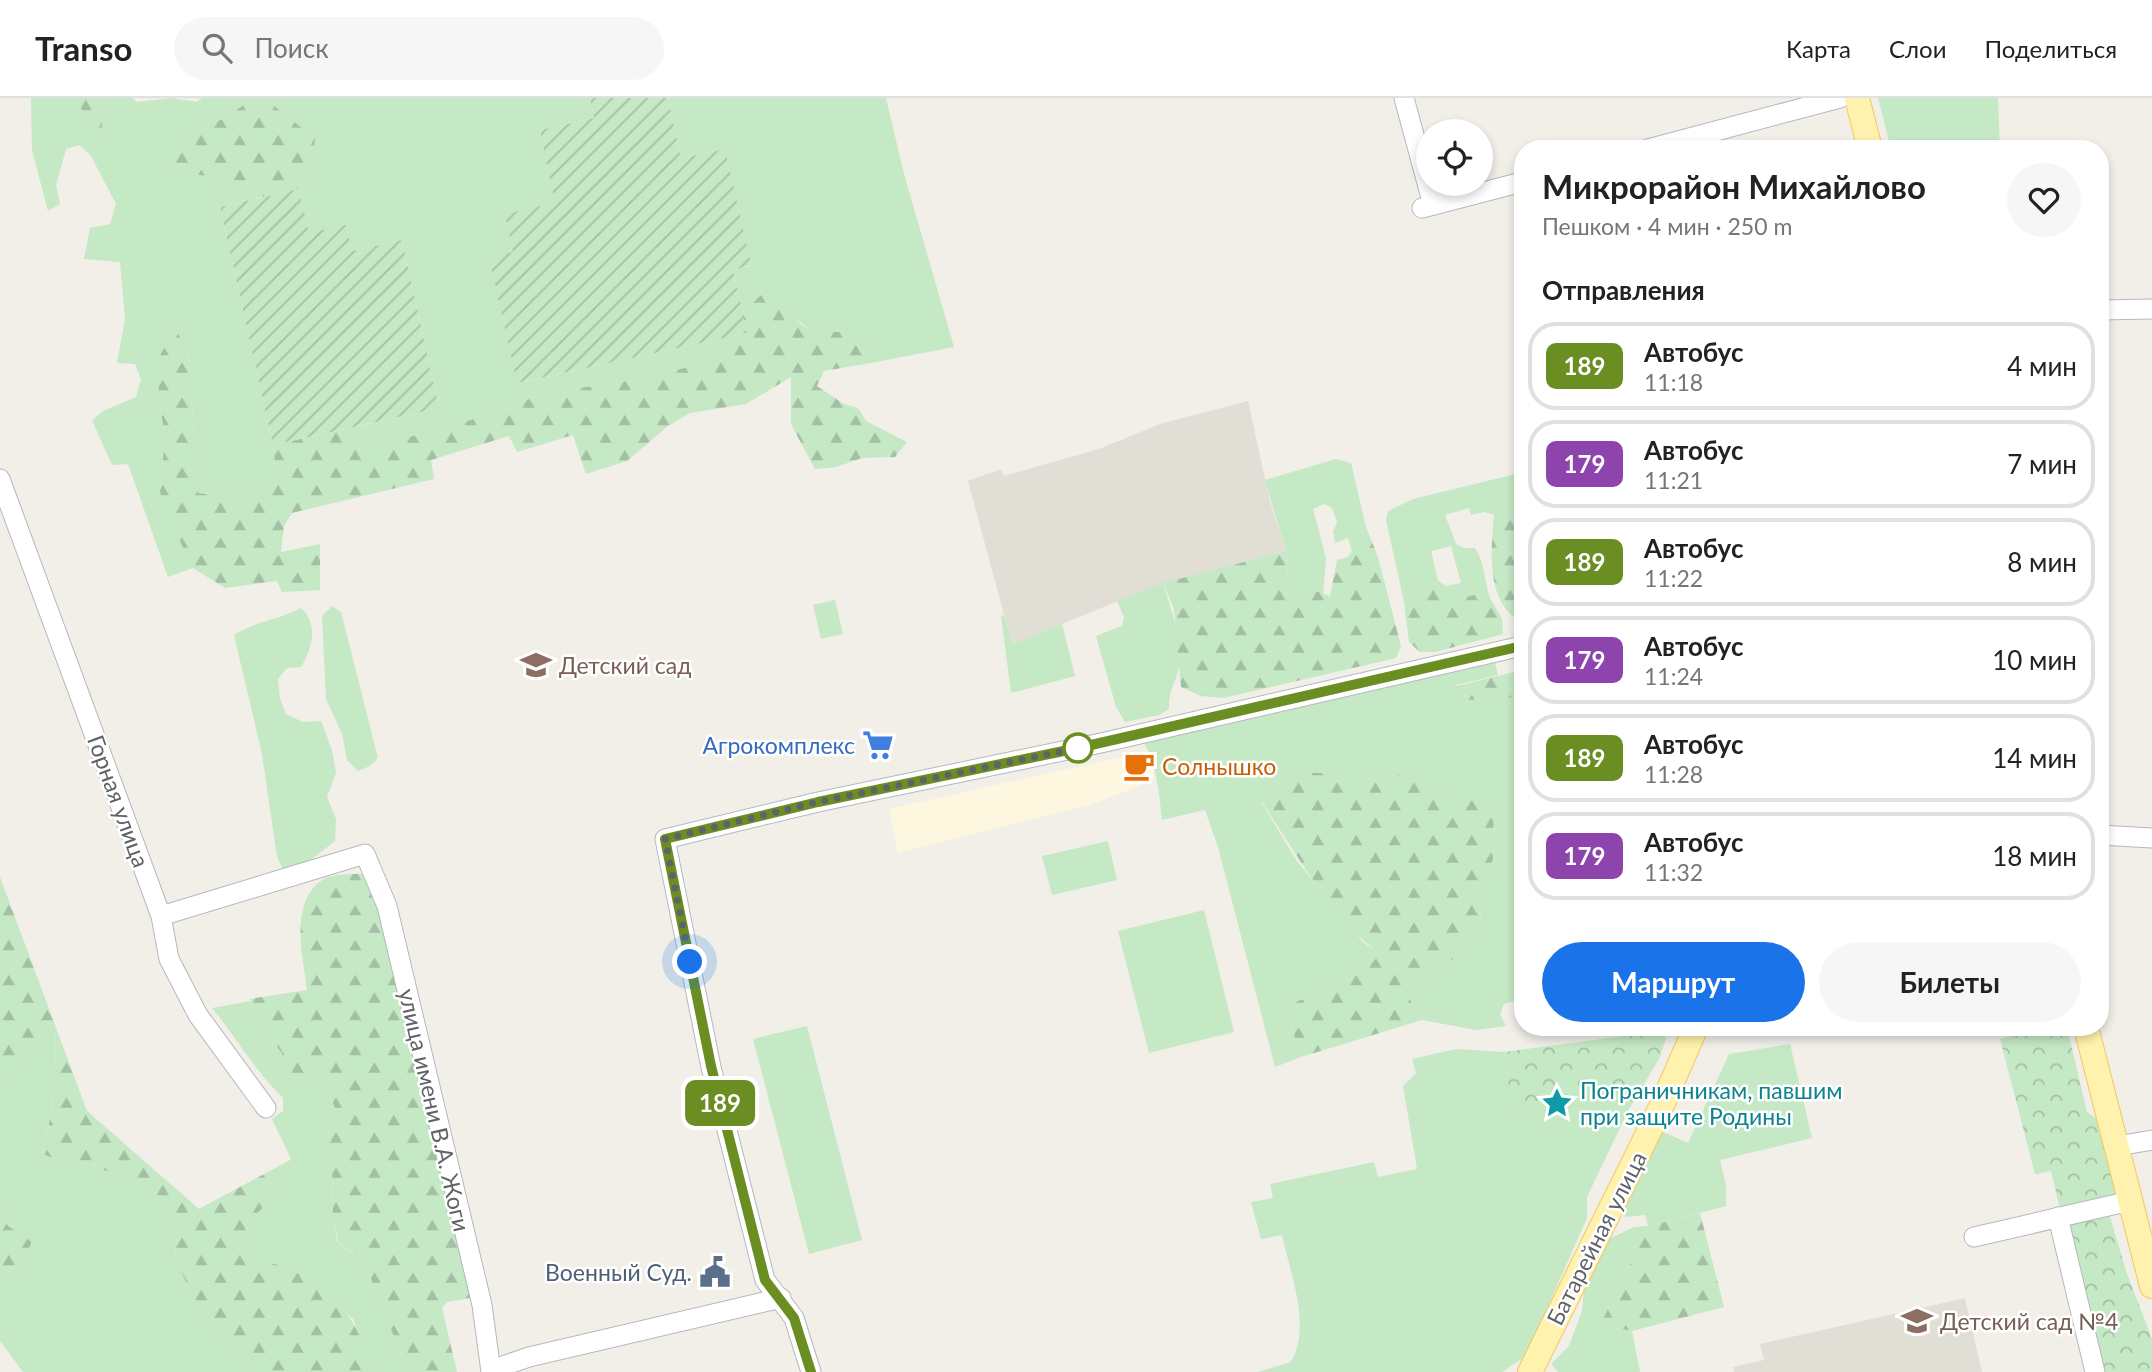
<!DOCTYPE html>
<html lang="ru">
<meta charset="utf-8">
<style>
:root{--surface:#fff;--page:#f6f6f6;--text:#222;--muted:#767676;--line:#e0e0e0;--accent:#1a73e8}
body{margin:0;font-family:Lato,sans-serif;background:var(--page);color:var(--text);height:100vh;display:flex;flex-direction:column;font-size:26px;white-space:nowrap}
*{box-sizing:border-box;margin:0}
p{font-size:23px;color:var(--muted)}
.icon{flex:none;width:38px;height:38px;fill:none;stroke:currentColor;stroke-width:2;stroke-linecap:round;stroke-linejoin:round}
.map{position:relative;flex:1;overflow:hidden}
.side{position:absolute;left:1514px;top:42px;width:595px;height:896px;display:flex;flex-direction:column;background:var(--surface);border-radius:28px;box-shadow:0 4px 10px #0003}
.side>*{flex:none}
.badge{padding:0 14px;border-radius:10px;font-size:24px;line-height:46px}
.tools{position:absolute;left:1416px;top:21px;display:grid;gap:14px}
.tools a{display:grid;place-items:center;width:77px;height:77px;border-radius:50%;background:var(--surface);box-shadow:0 4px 10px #0003;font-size:35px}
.you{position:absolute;width:35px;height:35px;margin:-18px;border:5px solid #fff;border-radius:50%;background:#1a73e8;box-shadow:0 0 0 10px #1a73e833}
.map>.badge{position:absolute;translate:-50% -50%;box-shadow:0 0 0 4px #fff}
h2{padding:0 28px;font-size:26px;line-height:63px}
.round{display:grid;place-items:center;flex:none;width:74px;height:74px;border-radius:37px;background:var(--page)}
.head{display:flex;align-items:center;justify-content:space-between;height:119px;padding:0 28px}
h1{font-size:33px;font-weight:700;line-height:52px}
.action{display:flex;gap:14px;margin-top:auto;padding:14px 28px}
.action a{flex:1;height:80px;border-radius:42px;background:var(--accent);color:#fff;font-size:28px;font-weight:700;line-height:80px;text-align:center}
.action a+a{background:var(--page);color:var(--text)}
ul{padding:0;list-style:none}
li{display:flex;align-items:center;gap:21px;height:88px;margin:0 14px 10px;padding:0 14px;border:4px solid var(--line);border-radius:28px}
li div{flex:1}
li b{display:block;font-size:26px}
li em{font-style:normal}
li .badge{min-width:77px;font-weight:700;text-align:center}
header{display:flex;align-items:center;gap:42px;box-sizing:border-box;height:98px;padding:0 35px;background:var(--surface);border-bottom:2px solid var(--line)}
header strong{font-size:33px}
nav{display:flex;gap:38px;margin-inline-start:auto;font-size:24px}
.search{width:490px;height:63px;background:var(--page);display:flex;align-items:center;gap:18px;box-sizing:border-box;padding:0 24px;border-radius:38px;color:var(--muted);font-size:26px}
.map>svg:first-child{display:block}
.commercial{fill:#fef7e0}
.education{fill:#e1ded6}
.grass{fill:#c5e8c5}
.forest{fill:url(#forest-firs)}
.park{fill:url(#park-crowns)}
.garden{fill:url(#garden-furrows)}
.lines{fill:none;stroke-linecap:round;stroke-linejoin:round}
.minor-casing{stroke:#b5b8bc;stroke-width:21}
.major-casing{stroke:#f2c960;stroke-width:26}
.minor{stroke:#fff;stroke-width:19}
.major{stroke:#fff2af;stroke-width:24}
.line-casing{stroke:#fff;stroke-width:16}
.line{stroke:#6b8e23;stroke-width:10}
.walk{stroke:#5f6368;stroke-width:7;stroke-dasharray:0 12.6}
.stop-dot{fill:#fff;stroke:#6b8e23;stroke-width:3.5}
.labels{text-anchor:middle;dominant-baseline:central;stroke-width:5;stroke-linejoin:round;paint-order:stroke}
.education-label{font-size:23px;fill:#785e54;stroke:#fff;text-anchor:start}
.shop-label{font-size:23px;fill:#366cbe;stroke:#fff;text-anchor:end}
.food-label{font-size:23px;fill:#c56008;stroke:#fff;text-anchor:start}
.street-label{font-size:23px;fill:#5f6368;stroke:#fff}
.culture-label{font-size:23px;fill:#0d838f;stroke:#fff;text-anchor:start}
.service-label{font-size:23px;fill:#4e5e75;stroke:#fff;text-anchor:end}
</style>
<header>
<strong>Transo</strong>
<div class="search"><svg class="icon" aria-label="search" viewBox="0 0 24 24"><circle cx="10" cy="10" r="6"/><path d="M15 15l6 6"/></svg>Поиск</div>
<nav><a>Карта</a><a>Слои</a><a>Поделиться</a></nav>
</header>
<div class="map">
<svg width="2152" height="1274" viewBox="0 0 2152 1274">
<defs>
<pattern id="forest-firs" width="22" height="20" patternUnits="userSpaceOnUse" patternTransform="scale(1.75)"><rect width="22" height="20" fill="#c5e8c5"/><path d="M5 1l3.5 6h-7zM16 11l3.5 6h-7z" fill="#a3c0a4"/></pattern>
<pattern id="park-crowns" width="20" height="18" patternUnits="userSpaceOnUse" patternTransform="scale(1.75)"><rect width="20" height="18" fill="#c5e8c5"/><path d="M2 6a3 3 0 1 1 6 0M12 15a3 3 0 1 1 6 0" fill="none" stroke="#a3c0a4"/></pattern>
<pattern id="garden-furrows" width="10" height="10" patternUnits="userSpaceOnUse" patternTransform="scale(1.75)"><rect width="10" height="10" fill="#c5e8c5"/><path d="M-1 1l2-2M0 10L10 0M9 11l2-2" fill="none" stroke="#a3c0a4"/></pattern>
</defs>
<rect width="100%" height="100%" fill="#f1efe8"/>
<!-- commercial -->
<path class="commercial" d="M1157 651 1153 683 1089 707 898 755 889 711Z"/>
<!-- education -->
<g class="education">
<path d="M1248 303 1270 403 1286 453 1153 489 1012 546 968 383 1001 371 1004 378 1099 351 1160 326Z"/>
<path d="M1965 1200 1982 1274H1734L1733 1269 1764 1262 1760 1246Z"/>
</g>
<!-- grass -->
<g class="grass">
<path d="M31 0H72L101 35 105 0H133L136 4 172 0 197 4 202 0H253L224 21 189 31 173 73 262 86 263 99 220 109 273 347 276 377C255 404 229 399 198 395L188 252 174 232 159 302 165 338 160 394 193 470 168 479 128 366 112 367 92 322 103 313 136 299 141 281 135 266 117 265 125 221 120 164 84 161 90 130 110 126 116 106 91 58 79 47 66 51 56 87 60 106 48 113 32 52Z"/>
<path d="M265 0H590L594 20 540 32 556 105 513 154 518 285 719 241 710 264 633 282 546 295 468 323 358 353 364 327 439 310 402 142 352 153 309 135 299 91 312 62 284 15Z"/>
<path d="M668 0H886L904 76 954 249 876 264 842 234H813L762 196 742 215 733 171 750 168 724 51 681 60Z"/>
<path d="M1878 0H1998L2000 51H1891Z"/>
<path d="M1336 361 1351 365 1366 429 1352 453 1348 440 1335 445 1333 434 1337 424 1332 410 1324 406 1313 411 1326 460 1323 497 1288 484 1286 453 1265 382Z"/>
<path d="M1520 375 1522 377V408L1509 409 1494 417 1484 414 1471 417 1469 410 1445 417 1456 446 1464 450H1475C1485 464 1484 484 1490 500L1478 496 1467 500 1461 491 1446 488 1461 485 1451 448 1431 453 1438 483 1432 479 1412 493 1404 504 1386 422 1388 413 1413 401Z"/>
<path d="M1163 485C1170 508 1184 546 1179 570 1175 586 1168 594 1169 611L1159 617 1125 624 1116 609 1096 538 1122 528 1124 519 1117 503Z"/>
<path d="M835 502 843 536 821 541 813 507Z"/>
<path d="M332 508 341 514 378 660 370 668 358 673 347 662 342 636 326 601 322 518Z"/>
<path d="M301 510C319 526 312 551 301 569L287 570 278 581 280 601 286 616 303 624 321 623 332 652 336 675 327 699 336 721 335 743 299 771 284 773 277 759 262 656 234 537C255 523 279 522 301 510Z"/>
<path d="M1004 517 1012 546 1062 526 1075 578 1011 595 1001 518Z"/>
<path d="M1495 564 1498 577 1456 587 1468 602 1522 599V788L1516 833 1518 877H1522V901L1504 906 1500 916 1506 928 1476 932 1422 922 1406 897 1459 856 1480 823 1483 788 1493 761 1494 705C1459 702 1429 706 1411 673L1367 687H1343L1321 675H1292L1261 704 1297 763 1364 845 1381 856 1365 873 1285 909 1301 959 1275 969 1218 749 1205 712 1162 722C1159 694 1157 668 1143 643Z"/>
<path d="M1108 743 1117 782 1052 797 1042 758Z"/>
<path d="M1204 812 1234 934 1149 955 1118 833Z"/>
<path d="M251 903 262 931 282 955 283 989 319 971 335 1012 326 1049 332 1072 333 1119 337 1143 365 1166 408 1274H373L353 1221 296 1174 264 1164 245 1147 249 1123 265 1108 291 1061 272 1021 283 1013V1000C255 973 236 939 212 910Z"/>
<path d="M55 926C57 971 54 1012 42 1056L62 1063 97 1068 117 1079 148 1085 178 1127 175 1159 192 1198 254 1265V1274H23L0 1243V1178L22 1163 8 1128 0 1116V974L10 981Z"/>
<path d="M807 928 862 1142 809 1156 753 941Z"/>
<path d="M1790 946 1812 1040 1720 1062 1726 1087V1108L1649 1128 1600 1227 1632 1233 1640 1274H1558L1551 1266 1569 1248 1582 1213 1584 1192 1607 1142 1634 1129 1648 1128 1645 1117 1625 1119 1624 1113 1661 1033 1688 1045 1729 956Z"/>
<path d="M1456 951 1504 954 1513 1010 1628 1013 1587 1099V1120L1526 1258 1502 1274H1258L1291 1264C1312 1228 1290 1175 1282 1137L1261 1141 1251 1104 1273 1100 1270 1086 1374 1064 1378 1079 1417 1071 1403 988 1416 975 1412 961Z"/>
</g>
<!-- forest -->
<g class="forest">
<path d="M72 0H105L101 36Z"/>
<path d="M253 0H265L315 41 312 62 299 91 263 99 262 86 172 73 171 58 189 31 224 21Z"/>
<path d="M780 194C798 229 801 235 842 234L876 264 824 273 817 288 844 306 858 310 866 323 907 344 895 359 862 360 836 369 815 371 791 326V279L746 306 690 315 668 328 627 363 586 376 573 337 517 354 509 338 431 362 434 381 292 415 284 428 281 454 320 446V492L282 494 277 483 225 490 193 470 168 419 160 394 165 338 159 302 158 261 175 231 188 252 198 395C229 399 255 404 276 377L273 347 364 327 358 353 468 323 546 295 633 282 710 264 719 241 746 235 742 215 762 196Z"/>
<path d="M1522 408V525C1485 504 1491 453 1494 417L1509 409Z"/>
<path d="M1366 429 1378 459 1401 548 1396 560 1223 600 1201 598 1181 589 1174 511 1163 485 1286 453 1288 484 1330 498 1337 462 1348 459Z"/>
<path d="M1432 478 1446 488 1461 491 1467 499 1478 496 1490 500 1502 521 1503 536 1435 554H1420L1409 544 1404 504 1412 493Z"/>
<path d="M1522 572V599L1468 602 1457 588Z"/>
<path d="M1411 673C1429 706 1460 702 1494 704L1493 761 1483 788 1480 823 1459 856 1407 897 1422 922 1301 959 1285 909 1365 873 1380 856C1332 821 1294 752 1261 703L1292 675H1321L1343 687H1366Z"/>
<path d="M367 775 377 797 476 1199 447 1204 442 1210 457 1274H408L365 1166 338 1143 333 1119 332 1072 326 1049V1020L335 1011 319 971 283 989 282 955 262 931 250 901 307 892C303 858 288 803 324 781 334 775 355 777 367 775Z"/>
<path d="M0 779 87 1013 199 1111 292 1061 265 1108 249 1123 245 1147C266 1166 273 1164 297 1175 340 1194 360 1229 373 1274H254V1265L192 1198 175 1159 178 1127 148 1085 117 1079 97 1068 62 1063 42 1056C54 1013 57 972 55 927L9 982 0 974Z"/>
<path d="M1700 1115 1724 1209 1632 1233 1600 1227 1649 1128Z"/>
<path d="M0 1116 8 1128 32 1144 22 1163 0 1178Z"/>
</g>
<!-- park -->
<g class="park">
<path d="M2024 929H2067L2087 1014 2106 1027 2117 1096 2114 1098 2060 1111 2051 1073 2035 1076 2000 941 2025 934Z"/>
<path d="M1661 933 1666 941 1659 961 1628 1013 1512 1010 1504 954Z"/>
<path d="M2108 1112 2126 1173 2152 1241V1274H2100L2064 1122Z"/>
</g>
<!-- garden -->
<g class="garden">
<path d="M590 0H668L681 60 725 51 751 167 733 172 747 235 517 285 489 159 513 154 505 116 555 105 540 32 594 20Z"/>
<path d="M299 91 309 135 346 127 352 153 402 142 439 310 273 347 220 109Z"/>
</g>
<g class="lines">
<defs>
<g id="minor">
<path d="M1404 0 1433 107"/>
<path d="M1648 51 1840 0"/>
<path d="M1422 110 1522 84"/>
<path d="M2100 212 2152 211"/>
<path d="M0 381 161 818 169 861 198 917 266 1010"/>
<path d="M2100 737 2152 740"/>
<path d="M161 818 365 756 387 808 482 1207 491 1274"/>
<path d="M2117 1048 2152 1042"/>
<path d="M2058 1119 2095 1274"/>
<path d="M1974 1139 2130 1103"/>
<path d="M491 1272 529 1259 781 1200"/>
<path d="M811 1274 794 1220 765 1182 711 969 665 741 818 704 1101 645 1522 548"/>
</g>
<g id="major">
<path d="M1857 0 1870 51"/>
<path d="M2086 929 2152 1188"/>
<path d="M1530 1274 1663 1005 1696 929"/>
</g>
</defs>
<!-- minor casing -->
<use href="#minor" class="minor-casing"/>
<!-- major casing -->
<use href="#major" class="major-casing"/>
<!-- minor -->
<use href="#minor" class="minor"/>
<!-- major -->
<use href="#major" class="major"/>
</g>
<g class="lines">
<defs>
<path id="line" d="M811 1274 794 1220 765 1182 711 968 665 741 818 704 1078 650 1522 548"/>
</defs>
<!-- line casing -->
<use href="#line" class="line-casing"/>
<!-- line -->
<use href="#line" class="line"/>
<!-- walk -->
<path class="walk" d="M690 864 665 741 818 704 1078 650"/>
</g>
<!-- icons -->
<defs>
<symbol id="school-bare" viewBox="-9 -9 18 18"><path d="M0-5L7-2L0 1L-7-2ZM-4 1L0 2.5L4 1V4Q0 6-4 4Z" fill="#8d6e63" stroke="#fff" stroke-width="2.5" paint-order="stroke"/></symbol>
<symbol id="supermarket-bare" viewBox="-9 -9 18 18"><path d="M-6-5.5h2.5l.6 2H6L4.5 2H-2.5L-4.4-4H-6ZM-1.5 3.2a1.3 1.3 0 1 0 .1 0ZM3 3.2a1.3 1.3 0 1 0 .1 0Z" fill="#3f7fe0" stroke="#fff" stroke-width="2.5" paint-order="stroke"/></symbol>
<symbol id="cafe-bare" viewBox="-9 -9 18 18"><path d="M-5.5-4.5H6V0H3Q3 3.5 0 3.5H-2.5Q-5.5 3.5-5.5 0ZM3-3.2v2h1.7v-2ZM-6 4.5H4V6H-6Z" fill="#e8710a" stroke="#fff" stroke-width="2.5" paint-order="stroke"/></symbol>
<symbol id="sight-bare" viewBox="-9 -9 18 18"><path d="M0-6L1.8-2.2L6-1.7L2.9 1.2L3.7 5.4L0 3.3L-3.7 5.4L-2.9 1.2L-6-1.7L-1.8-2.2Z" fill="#0f9aa8" stroke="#fff" stroke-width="2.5" paint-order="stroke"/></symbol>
<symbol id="civic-bare" viewBox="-9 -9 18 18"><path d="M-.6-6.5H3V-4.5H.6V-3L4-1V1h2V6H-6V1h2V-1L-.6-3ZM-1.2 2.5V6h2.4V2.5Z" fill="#5c6f8a" stroke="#fff" stroke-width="2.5" paint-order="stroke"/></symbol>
</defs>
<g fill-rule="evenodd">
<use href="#school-bare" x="514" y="545" width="44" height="44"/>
<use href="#supermarket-bare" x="856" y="625" width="44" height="44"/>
<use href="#cafe-bare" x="1117" y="646" width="44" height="44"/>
<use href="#sight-bare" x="1535" y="983" width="44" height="44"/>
<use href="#civic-bare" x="693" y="1152" width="44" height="44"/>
<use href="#school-bare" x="1895" y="1201" width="44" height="44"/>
</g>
<!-- markers -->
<circle class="stop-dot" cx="1078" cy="650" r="14"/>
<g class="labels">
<!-- education labels -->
<g class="education-label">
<text x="559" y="567">Детский сад</text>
<text x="1940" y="1223">Детский сад №4</text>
</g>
<!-- shop labels -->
<g class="shop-label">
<text x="855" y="647">Агрокомплекс</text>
</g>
<!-- food labels -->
<g class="food-label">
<text x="1162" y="668">Солнышко</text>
</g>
<!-- street labels -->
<g class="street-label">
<text transform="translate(119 703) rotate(70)">Горная улица</text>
<text transform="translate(435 1012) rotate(77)">улица имени В.А. Жоги</text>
<text transform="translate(1596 1140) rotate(-63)">Батарейная улица</text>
</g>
<!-- culture labels -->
<g class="culture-label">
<text x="1580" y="992">Пограничникам, павшим<tspan x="1580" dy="26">при защите Родины</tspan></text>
</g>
<!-- service labels -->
<g class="service-label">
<text x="692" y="1174">Военный Суд.</text>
</g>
</g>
</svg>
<div class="tools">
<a><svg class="icon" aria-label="locate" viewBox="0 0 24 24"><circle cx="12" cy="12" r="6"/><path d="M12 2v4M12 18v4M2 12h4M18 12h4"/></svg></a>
</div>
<div class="you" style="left:690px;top:864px"></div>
<b class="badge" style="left:720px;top:1005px;background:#6b8e23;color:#fff">189</b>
<section class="side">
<div class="head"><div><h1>Микрорайон Михайлово</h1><p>Пешком · 4 мин · 250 m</p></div><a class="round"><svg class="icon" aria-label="heart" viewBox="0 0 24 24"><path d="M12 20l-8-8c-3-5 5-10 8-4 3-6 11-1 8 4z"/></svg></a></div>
<h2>Отправления</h2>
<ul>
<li><span class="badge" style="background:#6b8e23;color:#fff">189</span><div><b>Автобус</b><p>11:18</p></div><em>4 мин</em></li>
<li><span class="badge" style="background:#8e44ad;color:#fff">179</span><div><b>Автобус</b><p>11:21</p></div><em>7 мин</em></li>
<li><span class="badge" style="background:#6b8e23;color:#fff">189</span><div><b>Автобус</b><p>11:22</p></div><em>8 мин</em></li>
<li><span class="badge" style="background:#8e44ad;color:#fff">179</span><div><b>Автобус</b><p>11:24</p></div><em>10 мин</em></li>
<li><span class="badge" style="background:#6b8e23;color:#fff">189</span><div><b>Автобус</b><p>11:28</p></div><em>14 мин</em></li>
<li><span class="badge" style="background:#8e44ad;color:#fff">179</span><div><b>Автобус</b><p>11:32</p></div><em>18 мин</em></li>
</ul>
<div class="action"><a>Маршрут</a><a>Билеты</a></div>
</section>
</div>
